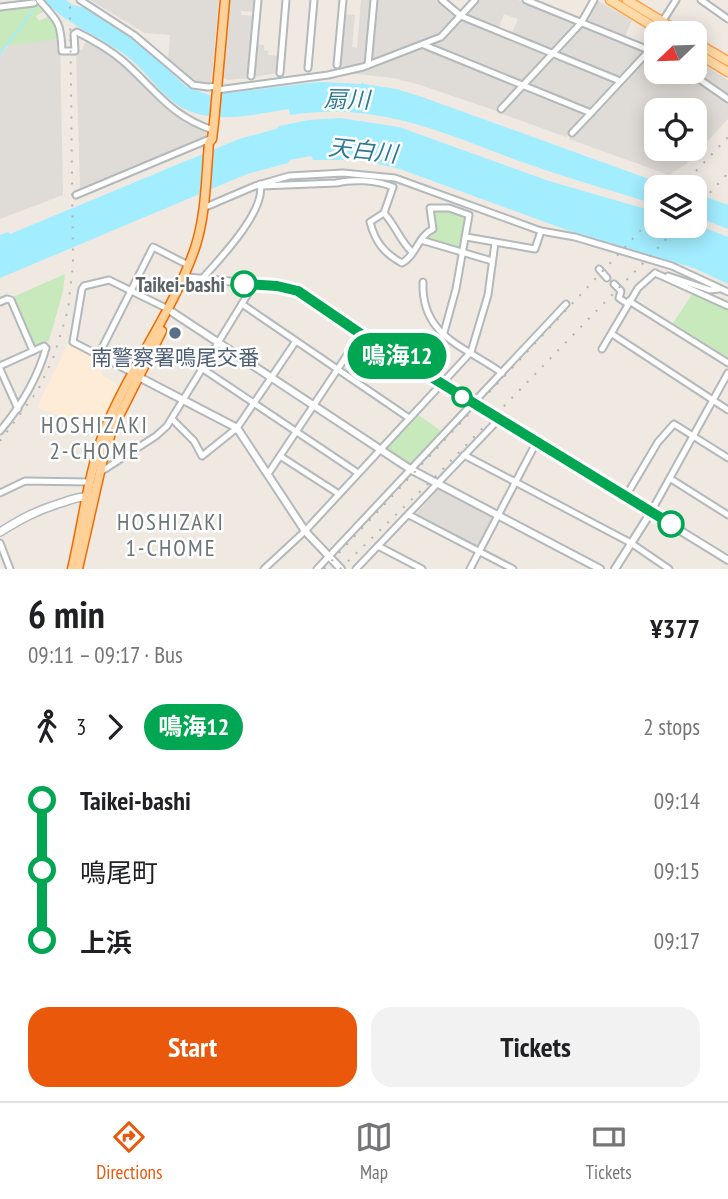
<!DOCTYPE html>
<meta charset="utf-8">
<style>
:root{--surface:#fff;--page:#f2f2f2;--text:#202124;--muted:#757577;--line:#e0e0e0;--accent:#ea580c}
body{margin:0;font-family:"PT Sans Narrow","Noto Sans JP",sans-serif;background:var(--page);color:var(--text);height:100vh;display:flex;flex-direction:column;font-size:26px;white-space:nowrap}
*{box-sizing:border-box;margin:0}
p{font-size:23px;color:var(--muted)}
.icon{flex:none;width:38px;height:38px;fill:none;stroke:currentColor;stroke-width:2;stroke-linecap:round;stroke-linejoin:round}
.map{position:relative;height:569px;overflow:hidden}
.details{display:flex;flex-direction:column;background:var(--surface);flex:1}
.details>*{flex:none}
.badge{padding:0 14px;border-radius:23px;font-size:24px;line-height:46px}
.needle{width:46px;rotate:247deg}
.controls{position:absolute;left:644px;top:21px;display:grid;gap:14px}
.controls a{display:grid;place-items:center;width:63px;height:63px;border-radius:14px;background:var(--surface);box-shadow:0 4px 18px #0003;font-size:35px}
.map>.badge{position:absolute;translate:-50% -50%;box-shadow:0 0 0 4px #fff}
.legs{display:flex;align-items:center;gap:10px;height:77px;padding:0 28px;font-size:23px}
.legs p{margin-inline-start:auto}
.summary{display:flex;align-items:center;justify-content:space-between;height:119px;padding:0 28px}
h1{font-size:38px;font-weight:700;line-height:52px}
.primary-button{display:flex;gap:14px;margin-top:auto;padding:14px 28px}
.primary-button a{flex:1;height:80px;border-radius:21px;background:var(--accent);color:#fff;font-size:28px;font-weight:700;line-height:80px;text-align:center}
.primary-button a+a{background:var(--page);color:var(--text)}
ul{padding:0 28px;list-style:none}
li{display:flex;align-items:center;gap:24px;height:70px;font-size:26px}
li i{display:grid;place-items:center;width:10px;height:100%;margin:0 9px;background:currentColor}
li i::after{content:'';width:18px;height:18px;margin:-9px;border:5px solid;border-radius:50%;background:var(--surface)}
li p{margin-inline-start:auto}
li:first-child i{background:linear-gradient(#0000 50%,currentColor 0)}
li:last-child i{background:linear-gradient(currentColor 50%,#0000 0)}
.dock{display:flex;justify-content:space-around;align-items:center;height:98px;border-top:2px solid var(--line);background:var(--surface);font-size:19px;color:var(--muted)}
.dock a{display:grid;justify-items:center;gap:4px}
.dock .on{color:var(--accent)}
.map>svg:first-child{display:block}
.commercial{fill:#ffecd7}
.industrial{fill:#dfdbd7;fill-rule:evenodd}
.green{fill:#c7e9bc}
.water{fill:#a2edff}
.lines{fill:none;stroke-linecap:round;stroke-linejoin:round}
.stream{stroke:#a2edff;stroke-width:2}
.minor-casing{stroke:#b3b8bb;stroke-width:9}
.tertiary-casing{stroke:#b3b8bb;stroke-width:10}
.secondary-casing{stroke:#b2b8bc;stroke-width:10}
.primary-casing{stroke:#ffa14c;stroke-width:11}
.trunk-casing{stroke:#f16b00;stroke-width:11}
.minor{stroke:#fff;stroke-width:5}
.tertiary{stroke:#fff;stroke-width:6}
.secondary{stroke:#fff;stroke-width:7}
.primary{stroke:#ffdba7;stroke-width:8}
.trunk{stroke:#ffd098;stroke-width:8}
.rail{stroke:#b2b3b4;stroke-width:2;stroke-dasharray:2 9;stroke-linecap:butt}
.line-1-casing{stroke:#fff;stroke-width:16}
.line-1{stroke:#00a651;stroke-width:10}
.stop-1-dot{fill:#fff;stroke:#00a651;stroke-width:3.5}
.service-dot{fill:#5c6f8a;stroke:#fff;stroke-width:2.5}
.labels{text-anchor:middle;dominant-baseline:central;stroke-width:5;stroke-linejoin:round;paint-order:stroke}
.stop-label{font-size:21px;font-weight:bold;fill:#5b6265;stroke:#fff;text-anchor:end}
.service-label{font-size:21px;fill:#4e5e75;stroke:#fff}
.water-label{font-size:23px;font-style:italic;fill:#2d7995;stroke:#fff}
.neighbourhood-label{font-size:23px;letter-spacing:2px;fill:#6b7477;stroke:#fff}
</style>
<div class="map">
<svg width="728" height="569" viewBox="0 0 728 569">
<rect width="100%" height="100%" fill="#efe9e2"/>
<!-- commercial -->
<path class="commercial" d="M69 342 106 361 101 374 120 387 99 431 37 407Z"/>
<!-- industrial -->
<g class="industrial">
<path d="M90 0H219L211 83 195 82 168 61 170 35 145 33Z"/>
<path d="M230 0H257L256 12 241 11V15L255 16 250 78 228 80 223 78Z"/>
<path d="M361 0H372L367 63 338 67 343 14 355 15 352 47 357 48Z"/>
<path d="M375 0H439L447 3 459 16 440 36 373 62 370 59Z"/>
<path d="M477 0H518L576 23 577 26 552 52 511 35 518 19 504 14 498 30 466 17 465 14Z"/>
<path d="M596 0 632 20 625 37 586 22 585 19Z"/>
<path d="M461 18 549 53V55L522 82 434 47V42L448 33Z"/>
<path d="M582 26 644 51V53L619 79 557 54V51Z"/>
<path d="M60 39 63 195 0 219V55L9 45Z"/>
<path d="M87 39 129 68 142 84 169 109 206 131V137L80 188 76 50H82Z"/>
<path d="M256 44 264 45V50L268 51V55L280 56 278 73 253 77Z"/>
<path d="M424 46 518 86 519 88 497 111 417 84 393 78 347 73Z"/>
<path d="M648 53 656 56V72H685L728 102V119L686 164 669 175 569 139ZM656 110H695V149H656Z"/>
<path d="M553 56 616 80 617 83 589 110 529 85 528 83Z"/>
<path d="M695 59 728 80V96L694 72Z"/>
<path d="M522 88 586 113V115L566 137 500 113Z"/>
<path d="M439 488 493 517 479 547 415 515Z"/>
</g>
<!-- green -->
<g class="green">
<path d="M36 4 43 12 36 16 39 21 51 15 60 28V39L6 46 0 53V9Z"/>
<path d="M449 210 467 218 461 250 426 240 425 236 436 230 434 211Z"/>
<path d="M65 274 63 291 49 341 34 346 13 297Z"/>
<path d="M693 293 728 309V358L673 323Z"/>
<path d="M417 414 441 431V434L409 465 385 449Z"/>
</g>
<!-- water -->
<g class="water">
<path d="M44 0H66L72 5 86 8 123 29 187 87 209 95 320 82 361 84 362 82 364 84 396 89 422 97 649 179 678 187H656V204C613 191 570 179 528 164 444 134 383 101 290 115L289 109C250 115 202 128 170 99 155 87 144 69 128 57 102 37 66 25 44 0Z"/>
<path d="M340 118 399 127 549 181 656 212V226L695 224 728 237V284L694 268 567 230 400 169 361 160H313L311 156 290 160 288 163 247 174 0 278V235L8 232 10 234 239 139 276 129 279 126 309 120Z"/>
<path d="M695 193 728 205V229L695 216Z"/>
</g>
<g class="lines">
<!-- stream -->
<path class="stream" d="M0 54 33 10"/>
<defs>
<g id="minor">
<path d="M39 0C58 21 61 22 62 51H75L74 34 77 32C93 40 109 49 123 61 155 89 170 116 213 130"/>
<path d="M80 0 134 35 193 85 208 87 218 86"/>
<path d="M442 0 461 16 620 81"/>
<path d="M526 0 656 53"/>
<path d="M701 0 728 19"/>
<path d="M0 7 34 3"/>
<path d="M662 22 676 0"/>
<path d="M424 45 591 113 646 54 656 36"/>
<path d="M337 65 343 0"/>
<path d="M368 65 374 0"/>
<path d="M308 68 314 0"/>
<path d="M689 72 728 99"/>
<path d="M280 73 286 0"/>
<path d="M251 76 258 0"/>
<path d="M217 90 328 75 363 67 441 37 475 0"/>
<path d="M501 109 581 23 594 0"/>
<path d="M572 133 591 113"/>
<path d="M261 186 336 183C353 179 376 180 393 187L384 213 370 222C375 242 385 254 402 263 416 256 418 236 433 229L430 208H449L469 215 456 289 443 336 415 367"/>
<path d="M76 195 212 138"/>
<path d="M208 206 255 186 289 176 343 173 395 178 541 231 575 237 672 266 728 292"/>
<path d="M384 213C396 226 400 241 412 252"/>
<path d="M466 237 535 249 541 231"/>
<path d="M421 240 492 261"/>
<path d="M599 269 607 278"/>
<path d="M655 273 728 306"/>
<path d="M668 276 710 290 719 289"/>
<path d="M201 280C218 261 267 210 260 184"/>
<path d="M423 282C421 337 465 346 502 373"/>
<path d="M614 284 621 291 619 298 628 304"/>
<path d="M629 301 728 363"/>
<path d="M0 302 7 299 11 300 33 351"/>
<path d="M242 304 409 418"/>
<path d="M612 334 728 410"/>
<path d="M602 349 638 288 655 273"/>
<path d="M99 354 153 247 188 265"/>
<path d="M0 366 44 346 46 348C37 380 21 406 0 431"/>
<path d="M0 369 18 409"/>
<path d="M203 369 358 473"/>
<path d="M133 373 73 342 82 289 84 286 109 280 168 309"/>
<path d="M172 419 194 441 202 456 237 428 296 341"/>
<path d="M464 455 631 543 669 569"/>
<path d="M280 456 339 494"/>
<path d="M99 473 156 436 167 426 254 284"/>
<path d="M268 474 361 334"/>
<path d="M671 479 728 515"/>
<path d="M0 493 25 481 90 482"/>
<path d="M626 496 658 442 674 424 728 458"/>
<path d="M651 512 728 373"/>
<path d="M409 515 513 569"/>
<path d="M0 543 10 569"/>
<path d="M378 546 422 569"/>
<path d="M264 569 305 531 471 352 488 295 495 243"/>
<path d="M317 569 566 304"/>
<path d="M356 569 499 419"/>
<path d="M470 569 536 443"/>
</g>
<g id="tertiary">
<path d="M183 277 277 286 297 291 361 334 728 560"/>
<path d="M172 312 410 469 600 569"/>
<path d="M137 376 237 428 305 531 341 569"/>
<path d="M615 569 651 512"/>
</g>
<path id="secondary" d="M0 532C21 519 37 510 61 503 71 500 77 496 88 497"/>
<g id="primary">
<path d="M610 0 664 33"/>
<path d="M627 0 681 33"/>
<path d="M695 42 728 61"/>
<path d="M695 52 728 72"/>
</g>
<g id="trunk">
<path d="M72 569C83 523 88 473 105 429 130 367 173 312 195 248 206 215 206 177 209 143L212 139 214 123 225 0"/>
<path d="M78 569 103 459 112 430 162 331"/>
</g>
</defs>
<!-- minor casing -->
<use href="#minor" class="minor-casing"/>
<!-- tertiary casing -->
<use href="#tertiary" class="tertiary-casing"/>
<!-- secondary casing -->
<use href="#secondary" class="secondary-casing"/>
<!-- primary casing -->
<use href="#primary" class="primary-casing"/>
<!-- trunk casing -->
<use href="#trunk" class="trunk-casing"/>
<!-- minor -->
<use href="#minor" class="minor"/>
<!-- tertiary -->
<use href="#tertiary" class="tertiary"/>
<!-- secondary -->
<use href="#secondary" class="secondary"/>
<!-- primary -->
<use href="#primary" class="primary"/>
<!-- trunk -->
<use href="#trunk" class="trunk"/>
<!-- rail -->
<g class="rail">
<path d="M681 187 728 137"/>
<path d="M695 209 728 173"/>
<path d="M0 441 38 390 54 356 68 310 73 263 70 0"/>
<path d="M324 569 656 214"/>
<path d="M340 569 439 473 679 226"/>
</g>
</g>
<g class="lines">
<defs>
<path id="line-1" d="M244 284 277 286 298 291 361 334 671 524"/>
</defs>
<!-- line-1 casing -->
<use href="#line-1" class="line-1-casing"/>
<!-- line-1 -->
<use href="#line-1" class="line-1"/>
</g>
<!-- markers -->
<g class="stop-1-dot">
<circle cx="244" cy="284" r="12"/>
<circle cx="462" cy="397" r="9"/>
<circle cx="671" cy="524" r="12"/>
</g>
<circle class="service-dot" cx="175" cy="333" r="7"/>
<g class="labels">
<!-- stop labels -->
<g class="stop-label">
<text x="225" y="284">Taikei-bashi</text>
</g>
<!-- service labels -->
<g class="service-label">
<text x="175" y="357">南警察署鳴尾交番</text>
</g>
<!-- water labels -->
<g class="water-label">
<text transform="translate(347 99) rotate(1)">扇川</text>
<text transform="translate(363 150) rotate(6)">天白川</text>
</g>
<!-- neighbourhood labels -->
<g class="neighbourhood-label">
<text x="95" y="424">HOSHIZAKI<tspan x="95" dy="26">2-CHOME</tspan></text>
<text x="171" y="521">HOSHIZAKI<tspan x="171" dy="26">1-CHOME</tspan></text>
</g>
</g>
</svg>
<div class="controls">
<a><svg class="needle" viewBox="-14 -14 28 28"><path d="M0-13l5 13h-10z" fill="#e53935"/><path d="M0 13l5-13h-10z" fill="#757577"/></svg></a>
<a><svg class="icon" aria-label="locate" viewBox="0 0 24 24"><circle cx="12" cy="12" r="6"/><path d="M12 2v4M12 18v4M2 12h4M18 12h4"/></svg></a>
<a><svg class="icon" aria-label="layers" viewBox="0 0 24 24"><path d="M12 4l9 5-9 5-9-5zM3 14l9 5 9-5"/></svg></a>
</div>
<b class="badge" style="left:397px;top:356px;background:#00a651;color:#fff">鳴海12</b>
</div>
<section class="details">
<div class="summary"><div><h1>6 min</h1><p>09:11 – 09:17 · Bus</p></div><b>¥377</b></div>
<div class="legs"><svg class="icon" aria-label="walk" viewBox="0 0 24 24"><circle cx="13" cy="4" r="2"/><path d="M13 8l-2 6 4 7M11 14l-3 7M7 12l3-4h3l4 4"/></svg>3<svg class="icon" aria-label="forward" viewBox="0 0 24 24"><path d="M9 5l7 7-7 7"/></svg><b class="badge" style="background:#00a651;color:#fff">鳴海12</b><p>2 stops</p></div>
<ul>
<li><i style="color:#00a651"></i><b>Taikei-bashi</b><p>09:14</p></li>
<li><i style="color:#00a651"></i><span>鳴尾町</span><p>09:15</p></li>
<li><i style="color:#00a651"></i><b>上浜</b><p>09:17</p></li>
</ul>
<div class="primary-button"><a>Start</a><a>Tickets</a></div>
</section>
<nav class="dock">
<a class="on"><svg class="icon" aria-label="directions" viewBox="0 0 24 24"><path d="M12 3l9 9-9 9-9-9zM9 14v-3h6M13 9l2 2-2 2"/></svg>Directions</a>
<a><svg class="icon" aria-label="map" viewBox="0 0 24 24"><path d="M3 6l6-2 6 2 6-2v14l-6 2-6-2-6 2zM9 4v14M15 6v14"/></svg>Map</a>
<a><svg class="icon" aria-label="tickets" viewBox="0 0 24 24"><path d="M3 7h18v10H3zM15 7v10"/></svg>Tickets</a>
</nav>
